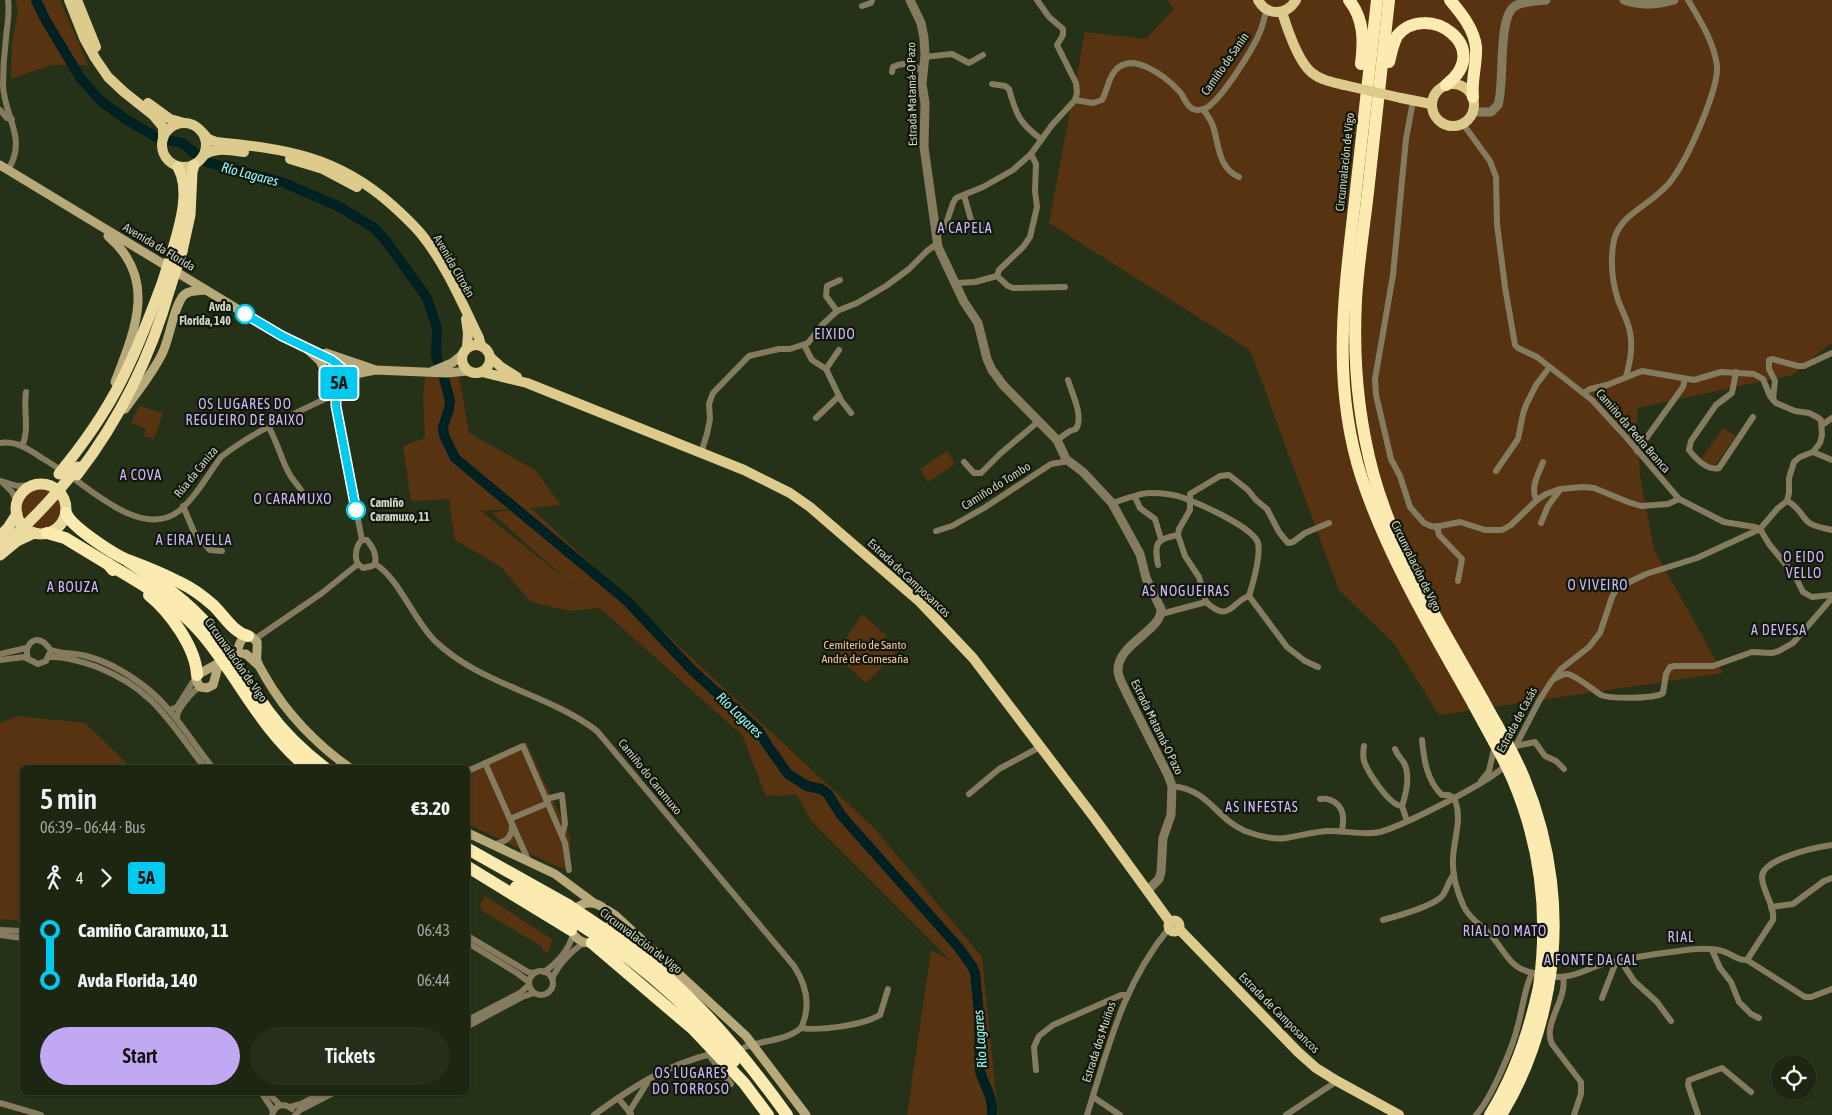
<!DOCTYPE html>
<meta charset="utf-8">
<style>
:root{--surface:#1c2611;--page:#252e1a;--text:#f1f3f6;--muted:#a0a59f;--line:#3a4331;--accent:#c1a8f3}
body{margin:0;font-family:"Asap Condensed",sans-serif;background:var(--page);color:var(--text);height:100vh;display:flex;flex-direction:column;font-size:19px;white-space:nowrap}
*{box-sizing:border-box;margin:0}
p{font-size:16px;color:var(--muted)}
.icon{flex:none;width:28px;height:28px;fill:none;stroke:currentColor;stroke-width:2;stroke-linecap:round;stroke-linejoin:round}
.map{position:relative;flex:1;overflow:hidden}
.side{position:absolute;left:20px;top:765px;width:450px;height:330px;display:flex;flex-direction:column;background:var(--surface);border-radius:8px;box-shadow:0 1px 4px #0004,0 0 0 1px var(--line)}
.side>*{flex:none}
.badge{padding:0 10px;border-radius:4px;font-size:18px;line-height:32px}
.fabs{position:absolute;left:1771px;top:1055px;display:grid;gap:10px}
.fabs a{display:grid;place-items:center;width:45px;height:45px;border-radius:50%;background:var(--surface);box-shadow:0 1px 4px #0004,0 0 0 1px var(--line);font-size:25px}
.map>.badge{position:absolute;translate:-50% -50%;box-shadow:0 0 0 2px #fff}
.legs{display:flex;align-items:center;gap:8px;height:55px;padding:0 20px;font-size:16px}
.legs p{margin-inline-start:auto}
.headline{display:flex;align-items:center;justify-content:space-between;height:85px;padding:0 20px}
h1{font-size:28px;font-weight:600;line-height:38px}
.cta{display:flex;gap:10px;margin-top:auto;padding:10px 20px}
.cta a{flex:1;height:58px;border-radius:30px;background:var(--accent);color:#111;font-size:20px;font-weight:600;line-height:58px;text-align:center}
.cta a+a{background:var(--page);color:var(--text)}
ul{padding:0 20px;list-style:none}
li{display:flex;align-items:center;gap:18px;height:50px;font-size:19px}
li i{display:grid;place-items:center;width:8px;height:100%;margin:0 6px;background:currentColor}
li i::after{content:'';width:12px;height:12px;margin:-6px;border:4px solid;border-radius:50%;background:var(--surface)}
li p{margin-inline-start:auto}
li:first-child i{background:linear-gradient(#0000 50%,currentColor 0)}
li:last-child i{background:linear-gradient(currentColor 50%,#0000 0)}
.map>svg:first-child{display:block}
.green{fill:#583312;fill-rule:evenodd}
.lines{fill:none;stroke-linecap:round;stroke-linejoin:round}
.river{stroke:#002121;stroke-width:10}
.minor{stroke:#857c5f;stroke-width:6}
.tertiary{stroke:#857c5f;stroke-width:9}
.secondary{stroke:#b7a97a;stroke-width:9}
.primary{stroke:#ddcb8e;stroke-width:10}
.trunk{stroke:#ecdba0;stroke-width:11}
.motorway{stroke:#fcebb1;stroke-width:12}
.primary-bridge{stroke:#ddcb8e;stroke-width:10}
.trunk-bridge{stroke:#ecdba0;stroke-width:11}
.motorway-bridge{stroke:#fcebb1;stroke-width:12}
.line-1-casing{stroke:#fff;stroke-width:11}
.line-1{stroke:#00caf0;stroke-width:8}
.stop-1-dot{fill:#fff;stroke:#00caf0;stroke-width:2.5}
.labels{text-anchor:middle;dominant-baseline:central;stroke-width:4.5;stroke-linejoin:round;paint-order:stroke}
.street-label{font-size:12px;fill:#cdd5c5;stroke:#12170c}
.stop-label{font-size:12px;font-weight:bold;fill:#cdd5c5;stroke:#12170c;text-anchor:end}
.park-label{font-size:12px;fill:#f9c7a1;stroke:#12170c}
.water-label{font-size:14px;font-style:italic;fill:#8dfafb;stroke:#12170c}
.neighbourhood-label{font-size:14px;letter-spacing:1px;fill:#cfb8fe;stroke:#12170c}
</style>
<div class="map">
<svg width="1832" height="1115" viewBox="0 0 1832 1115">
<rect width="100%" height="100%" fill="#263217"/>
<!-- green -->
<g class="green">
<path d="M16 0H60L88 65H51L11 79 12 43 18 12Z"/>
<path d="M1167 0H1832V342L1792 375 1637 408 1640 476 1654 550 1723 673 1439 715 1395 645 1339 590 1250 350 1049 223 1085 32 1146 39 1174 9Z"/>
<path d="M426 372 459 377 469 433 535 470 561 505 531 508 874 828 982 957 998 1115H907L931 950 951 961 812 822 797 795 766 796 742 735 600 608 570 611 531 602 500 566 455 540 449 499 411 501 403 446 425 438 423 393ZM520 508 492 513 575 587 481 511Z"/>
<path d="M139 406 163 413 154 439 144 436 146 429 131 423Z"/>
<path d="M1723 428 1736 436 1716 464 1712 465 1701 459Z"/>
<path d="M947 451 955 464 928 482 920 469Z"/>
<circle cx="41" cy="509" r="21"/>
<path d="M862 614 887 636 884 640 896 653 866 683 833 653 847 637Z"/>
<path d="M18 716 85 723 131 767 22 768V921L0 919V723Z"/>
<path d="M526 742 570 837 571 871 551 864 468 824 467 768Z"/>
<path d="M485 896 552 939 550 948 546 954 541 946 481 910 480 905Z"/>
</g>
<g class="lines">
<!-- river -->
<g class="river">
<path d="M36 0 45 19 81 79 101 101 124 118 156 137 182 143 206 162 282 182 340 207 374 228 386 241 427 298 437 328 436 355 438 362"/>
<path d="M444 378 450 401 449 409 443 427 444 435 455 458 627 601 692 670 758 730 768 746 788 774 807 786 821 789 828 794 841 815 959 948 972 966 975 973 979 1014 980 1071C985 1088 993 1095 992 1115"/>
</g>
<!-- minor -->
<g class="minor">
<path d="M862 6 871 3 872 0"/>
<path d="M924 57 952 54 969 63 983 55"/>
<path d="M892 72 893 67C905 61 912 65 923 71"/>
<path d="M992 84 1005 86 1009 89C1016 114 1019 123 1041 139"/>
<path d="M1075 100 1093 103 1102 100C1107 91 1108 80 1114 72 1131 49 1166 77 1179 91 1185 97 1185 105 1193 109 1198 111 1203 110 1208 107 1224 95 1252 51 1260 32 1263 25 1264 17 1267 10"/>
<path d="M1413 101 1406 139 1393 275 1375 379 1376 395 1391 459 1400 476 1410 507 1424 523 1431 526 1435 527 1460 522 1485 530H1502L1511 525 1537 500 1546 494 1560 489 1583 487 1594 488 1628 502 1641 506 1668 504 1679 499"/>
<path d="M1203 109C1207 115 1211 120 1213 126 1219 145 1218 168 1239 177"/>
<path d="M0 110 7 118 12 119"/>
<path d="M1463 124 1490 161 1496 177 1497 224 1505 287 1515 345 1518 348 1537 357 1592 400 1626 437 1679 499 1724 522 1755 527 1760 529"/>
<path d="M8 170C28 138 4 117 3 85 3 70 4 54 6 38 7 25 10 13 8 0"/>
<path d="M964 195 971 220 981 229"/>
<path d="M937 235 945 227 953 203 956 198 983 187 1013 170 1031 154 1052 125 1075 100 1077 93 1076 83 1057 45 1063 35V29L1049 17 1037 0"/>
<path d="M997 276 999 270 1023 247 1030 237 1037 207 1035 191 1036 164 1031 154"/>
<path d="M957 283 975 282 997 276 1008 286 1013 288 1065 287"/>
<path d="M837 311 826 296 827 286 840 280"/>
<path d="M804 345 812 360 826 369 841 400 851 413"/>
<path d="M826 369 839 350"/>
<path d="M1736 372 1732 393 1716 405 1691 441 1689 450C1696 459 1707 471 1719 468L1753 417"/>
<path d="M1626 377C1630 362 1633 348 1630 332 1628 321 1622 311 1618 300 1612 281 1610 260 1614 240 1620 217 1641 209 1658 194 1664 189 1671 182 1675 175 1689 155 1719 88 1717 66 1714 42 1700 20 1688 0"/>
<path d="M328 378 333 400"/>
<path d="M340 382 336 390V406L362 540"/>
<path d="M1773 400 1775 381 1769 369V360L1772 359 1798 366H1804L1832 353"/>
<path d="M816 418 839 396"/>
<path d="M1822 425 1832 418"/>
<path d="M269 428C278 443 281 460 290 475 295 484 306 491 303 502"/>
<path d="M1057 440 1070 431 1076 429C1084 416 1072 394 1068 380"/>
<path d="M0 443C16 440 30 450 42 458 54 465 65 473 77 481 103 500 147 536 179 511 196 497 208 474 221 457 254 431 294 414 331 396"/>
<path d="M22 446C30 430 23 410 26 392"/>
<path d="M1637 451 1683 387 1685 379"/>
<path d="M1813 452 1832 460"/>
<path d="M701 453 707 434 710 419 709 404 713 393 749 356 779 349H790L808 343 822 325 837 311 857 303 886 286 909 269 927 251 938 243"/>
<path d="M964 462 974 473H981L1001 453 1039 421"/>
<path d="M1496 471 1518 439 1523 414 1526 405 1536 385 1549 368"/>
<path d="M1 481 17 486 33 485"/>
<path d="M3 483 12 492 17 501"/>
<path d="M1135 497 1140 508 1155 519 1161 539"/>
<path d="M1537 500C1529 489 1539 473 1543 462"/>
<path d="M1787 501C1797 505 1801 515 1808 522 1814 527 1824 528 1832 530"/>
<path d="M1112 503C1122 500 1141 493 1149 493 1160 493 1174 494 1184 498 1200 504 1253 527 1258 543 1261 557 1253 583 1249 596"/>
<path d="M183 506 194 532 210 550 222 551"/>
<path d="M1541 523 1548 506 1560 490"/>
<path d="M1437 526 1439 535 1462 559 1458 581"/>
<path d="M1760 529 1769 544 1795 576 1803 592 1812 597 1832 595"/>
<path d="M936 531 952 526 984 508 1051 464 1069 461"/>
<path d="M362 540C356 545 354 557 358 564L363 568 372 566 375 564"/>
<path d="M362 540H367C373 548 377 554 375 564"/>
<path d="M375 564C398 577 413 619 435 641 481 685 547 693 597 731L794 966C807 986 811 1007 801 1028 786 1041 763 1040 745 1047"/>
<path d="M1158 565C1154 543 1156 539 1178 535"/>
<path d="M1249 596 1287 647 1305 661 1318 667"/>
<path d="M1206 602 1199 577 1185 556 1178 535 1179 529 1190 510V494L1220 476 1229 475 1248 490 1256 500 1267 509 1279 532 1288 543 1293 542 1305 533 1329 523"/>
<path d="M1161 614 1206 602C1230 624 1231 602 1249 596"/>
<path d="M255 639 322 593 358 564"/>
<path d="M0 654 26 648"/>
<path d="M48 657C65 656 81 661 97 667 155 690 169 722 205 768"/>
<path d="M28 658C24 648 32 635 43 642 47 644 48 648 51 650 62 654 75 653 86 656 106 661 127 673 144 686 173 708 190 740 213 768"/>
<path d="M0 660 24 657 38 664 46 661 49 654"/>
<path d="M1554 679C1559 677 1563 673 1568 674 1578 677 1592 689 1601 695 1611 699 1655 699 1663 693L1666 674 1670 667 1675 666H1713L1752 652 1772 653 1779 651 1793 643 1832 598"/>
<path d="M170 710 177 707 196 677"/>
<path d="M177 718C176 711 193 690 200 687"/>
<path d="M1422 740C1424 760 1427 781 1442 795H1449L1454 798"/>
<path d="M1364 746C1363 751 1363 756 1364 761 1368 773 1390 806 1402 806"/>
<path d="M1516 746 1535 742 1545 756 1556 761 1564 769"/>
<path d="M1395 749C1397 755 1401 758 1404 763 1411 776 1406 794 1402 806L1407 821"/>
<path d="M1512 753 1539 701 1551 682 1561 669 1589 647 1600 633 1612 597 1617 588 1646 574 1697 558 1760 529 1778 508 1787 501 1789 493V478L1794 462 1800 457 1813 452 1820 443 1822 435 1821 420 1817 417 1809 413 1795 411 1776 403 1770 396 1763 379 1754 374 1721 372 1694 380 1642 371 1607 385 1590 389 1584 393"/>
<path d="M485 763 529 862"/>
<path d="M468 771 523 746 565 843 569 870"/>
<path d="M1481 781 1489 771 1495 745"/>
<path d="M1172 786C1210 790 1215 818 1245 831 1256 835 1273 840 1286 838 1299 836 1313 832 1327 831 1344 830 1363 836 1380 832 1402 826 1495 780 1506 764"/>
<path d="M969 794 999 769 1040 747"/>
<path d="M1454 798C1463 817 1454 838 1453 858 1452 874 1457 892 1464 907 1471 921 1486 928 1495 940 1507 956 1513 970 1534 973"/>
<path d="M546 799 562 795 565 824 562 835"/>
<path d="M1320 799C1331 797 1343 805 1343 818 1344 822 1342 827 1342 831"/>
<path d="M510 819 548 803"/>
<path d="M493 845C504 842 512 839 512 827"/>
<path d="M1771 907 1793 904 1824 881 1832 878"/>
<path d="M1383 920C1397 916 1435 906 1443 895 1447 889 1449 880 1454 874"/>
<path d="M0 930 22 931"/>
<path d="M0 935 22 938"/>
<path d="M468 936 528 972 534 973"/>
<path d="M468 943 517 973 529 982"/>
<path d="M1712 950 1720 968 1731 982 1739 1002 1751 1014 1759 1018"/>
<path d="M1747 960 1805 997H1811L1832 989"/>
<path d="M1621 961 1634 981 1657 1002 1671 1021"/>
<circle cx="541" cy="983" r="12"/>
<path d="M544 972C557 963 569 950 573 934"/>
<path d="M1555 977C1573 978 1587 969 1603 964 1628 958 1654 954 1679 951 1692 949 1709 947 1722 951 1731 953 1737 961 1747 960L1773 920C1775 906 1763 892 1762 878 1760 859 1817 847 1832 845"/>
<path d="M1563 977C1568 999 1542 1024 1552 1044L1581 1082V1094L1574 1115"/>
<path d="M552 979C558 965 571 951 584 943"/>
<path d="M1602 998 1616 962"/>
<path d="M468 1020 520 993 529 985"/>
<path d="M468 1026 522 997 534 993"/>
<path d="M801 1028C820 1031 864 1025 880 1015L888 989"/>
<path d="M708 1054 731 1084"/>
<path d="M1036 1070 1034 1047 1039 1036 1053 1025 1121 995H1127"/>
<path d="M261 1092 271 1107 273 1112"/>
<path d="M267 1092 280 1105"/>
<path d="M1093 1097 1120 1115"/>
<path d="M618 1098 631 1114"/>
<path d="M0 1103 41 1115"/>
<path d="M290 1107 301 1104 324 1092"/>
<path d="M629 1112 647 1083"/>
<path d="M272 1115C275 1105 284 1102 292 1109"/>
<path d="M295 1115 300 1110 335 1092"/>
<path d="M594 1115C631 1088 666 1065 711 1054"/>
<path d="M1087 1115C1109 1046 1122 986 1169 928"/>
<path d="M1286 1115 1337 1081"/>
<path d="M1476 1115C1491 1099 1513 1047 1518 1025 1523 1007 1524 990 1532 973"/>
<path d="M1698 1115 1688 1085 1689 1080 1692 1079 1722 1068 1751 1092"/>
</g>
<!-- tertiary -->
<g class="tertiary">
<path d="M910 0 921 23 924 38 925 55 922 84 925 103 924 147 938 247 964 302 978 323 987 359 992 370 1003 385 1057 440 1066 459 1083 472 1112 503 1140 554 1146 578 1161 609C1162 631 1118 643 1118 670 1118 679 1123 684 1126 692 1140 720 1154 747 1168 775L1172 786 1171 815 1163 838 1161 872 1159 879 1147 891"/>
<path d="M1624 0C1642 6 1656 5 1674 0"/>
<path d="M1473 112H1491L1498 105C1505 84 1497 17 1515 6 1524 1 1536 1 1546 0"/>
</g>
<!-- secondary -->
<g class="secondary">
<path d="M0 165 282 336C291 341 369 371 337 383L330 381 320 361 306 348"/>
<path d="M108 236C158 279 135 330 115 382"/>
<path d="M326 353 373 369"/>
<path d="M433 371 452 363 463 354"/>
<path d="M345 376 375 370 447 373 468 371"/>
<path d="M125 409C138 391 152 374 162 354 170 338 173 309 183 296 188 290 198 291 205 290"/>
<path d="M219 663 213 685 207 688 200 687 196 680 197 675Z"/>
<path d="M259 666 246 654H236L240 643 243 638 251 636 257 642C258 648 256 654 257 661 259 667 263 672 266 678 286 713 317 745 350 768"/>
<path d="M468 833 555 874 594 903"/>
<circle cx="590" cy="923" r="20"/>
<path d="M607 910 615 915 746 1036 806 1115"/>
</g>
<!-- primary -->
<g class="primary">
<path d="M69 0 84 38 95 58 108 77 124 92 153 115 163 127V137"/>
<path d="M77 0 96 47"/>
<path d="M1258 0C1267 16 1286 16 1296 0"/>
<path d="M1282 12C1287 28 1298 61 1311 72 1320 80 1332 82 1344 85"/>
<circle cx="1453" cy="105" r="21"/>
<path d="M1401 98 1431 104"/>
<path d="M148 103 170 119 184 123"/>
<circle cx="184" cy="145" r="22"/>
<path d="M203 133 208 139 216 142C286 149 337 156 392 205 402 214 413 224 422 235 446 265 462 303 479 338L481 346"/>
<path d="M204 155C216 147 230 150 244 152"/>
<path d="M290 159 323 169 357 187"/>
<path d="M466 319 468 333 467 348"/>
<circle cx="476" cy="359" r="14"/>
<path d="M490 357 501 367 517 377"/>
<path d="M482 372 527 383 744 470 790 493 810 507 920 602 973 658 1093 816 1170 922"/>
<circle cx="1174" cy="926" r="5.5"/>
<path d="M1179 929 1298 1052 1316 1068 1337 1081 1399 1115"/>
</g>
<!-- trunk -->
<g class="trunk">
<path d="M173 249C180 225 191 190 178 167"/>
<path d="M182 251 190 215 192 172 194 165"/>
<path d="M66 465C90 435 112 402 128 367 141 340 151 312 162 284"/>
<path d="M77 475C120 419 151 356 170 288"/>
<circle cx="41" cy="509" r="25"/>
<path d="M0 536 8 528 17 514"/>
<path d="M0 555 17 541 34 533"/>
</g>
<!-- motorway -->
<g class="motorway">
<path d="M1349 0C1364 19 1364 41 1361 64"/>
<path d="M1377 0C1370 66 1362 133 1355 199 1344 296 1331 384 1362 479 1389 559 1433 632 1474 705"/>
<path d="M1389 0C1382 64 1375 128 1368 192 1364 228 1358 264 1356 300 1353 358 1358 417 1373 473 1395 554 1442 627 1483 700"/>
<path d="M1450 0C1461 13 1474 29 1476 47 1477 64 1471 80 1473 97"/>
<path d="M1389 62C1391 53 1393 44 1397 36 1426 0 1496 47 1446 85"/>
<path d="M66 513C71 527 116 556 130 561 146 567 163 574 179 582 192 588 204 597 214 606 225 617 233 632 248 636"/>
<path d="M47 533 65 538 108 564 113 570"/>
<path d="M128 561C158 581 188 601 211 629 233 654 248 684 268 711 284 733 303 751 325 768"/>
<path d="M108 564C142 584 176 603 202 634 240 679 260 729 308 768"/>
<path d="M149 595C170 612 196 648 197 675"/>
<path d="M468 849 568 905"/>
<path d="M468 867 571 930"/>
<path d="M516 887 564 914"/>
<path d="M617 938C686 985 738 1047 787 1115"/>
<path d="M592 943 693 1029 744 1083 768 1115"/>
<path d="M611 945C657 978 699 1017 734 1061"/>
<path d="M1490 1115C1515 1075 1529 1033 1539 987"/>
<path d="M1501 1115C1525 1076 1540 1033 1548 988"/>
</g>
<!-- primary-bridge -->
<path class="primary-bridge" d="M1344 85 1401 98"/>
<!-- trunk-bridge -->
<g class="trunk-bridge">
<path d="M162 284 173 249"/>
<path d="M170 288 182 251"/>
<path d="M59 474 66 465"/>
<path d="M1 548C30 523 55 496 78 467"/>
</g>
<!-- motorway-bridge -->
<g class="motorway-bridge">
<path d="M1483 700C1497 726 1513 751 1524 778 1551 844 1561 917 1548 988"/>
<path d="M1474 705C1487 730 1502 754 1513 780 1541 846 1549 917 1539 987"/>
<path d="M568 905 617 938"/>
<path d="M564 914 611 945"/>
</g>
</g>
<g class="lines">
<defs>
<path id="line-1" d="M245 314 282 336 332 360 343 369 345 376 336 390V406L356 510"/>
</defs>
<!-- line-1 casing -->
<use href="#line-1" class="line-1-casing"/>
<!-- line-1 -->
<use href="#line-1" class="line-1"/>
</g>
<!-- markers -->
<g class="stop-1-dot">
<circle cx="245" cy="314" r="9"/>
<circle cx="356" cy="510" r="9"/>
</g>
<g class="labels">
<!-- street labels -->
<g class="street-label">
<text transform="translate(1225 64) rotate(-55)">Camiño de Sanín</text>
<text transform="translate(912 94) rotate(-91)">Estrada Matamá-O Pazo</text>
<text transform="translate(1345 162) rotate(-84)">Circunvalación de Vigo</text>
<text transform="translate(159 247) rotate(31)">Avenida da Florida</text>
<text transform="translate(454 266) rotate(60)">Avenida Citroën</text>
<text transform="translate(1633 431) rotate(49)">Camiño da Pedra Branca</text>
<text transform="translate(196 472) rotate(-51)">Rúa da Caniza</text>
<text transform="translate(996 486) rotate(-32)">Camiño do Tombo</text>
<text transform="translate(1416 566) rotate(64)">Circunvalación de Vigo</text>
<text transform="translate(909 578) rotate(43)">Estrada de Camposancos</text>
<text transform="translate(236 660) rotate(55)">Circunvalación de Vigo</text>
<text transform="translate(1517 720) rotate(-62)">Estrada de Casás</text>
<text transform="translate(1157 727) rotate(64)">Estrada Matamá-O Pazo</text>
<text transform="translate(650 777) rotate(51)">Camiño do Caramuxo</text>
<text transform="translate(641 941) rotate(37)">Circunvalación de Vigo</text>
<text transform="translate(1279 1013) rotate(45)">Estrada de Camposancos</text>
<text transform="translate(1099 1042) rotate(-72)">Estrada dos Muíños</text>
</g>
<!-- stop labels -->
<g class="stop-label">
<text x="231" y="307">Avda<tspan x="231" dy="14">Florida, 140</tspan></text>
<text x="370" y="503" text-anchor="start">Camiño<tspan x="370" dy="14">Caramuxo, 11</tspan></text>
</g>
<!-- park labels -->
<g class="park-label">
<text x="865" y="645">Cemiterio de Santo<tspan x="865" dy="14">André de Comesaña</tspan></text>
</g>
<!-- water labels -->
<g class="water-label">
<text transform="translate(250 174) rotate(15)">Río Lagares</text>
<text transform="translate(740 715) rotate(44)">Río Lagares</text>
<text transform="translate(980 1039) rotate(-94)">Río Lagares</text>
</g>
<!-- neighbourhood labels -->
<g class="neighbourhood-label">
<text x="965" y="228">A CAPELA</text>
<text x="835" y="334">EIXIDO</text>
<text x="245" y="404">OS LUGARES DO<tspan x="245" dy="16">REGUEIRO DE BAIXO</tspan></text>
<text x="141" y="475">A COVA</text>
<text x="293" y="499">O CARAMUXO</text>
<text x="194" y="540">A EIRA VELLA</text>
<text x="1804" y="557">O EIDO<tspan x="1804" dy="16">VELLO</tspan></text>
<text x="1598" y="585">O VIVEIRO</text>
<text x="73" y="587">A BOUZA</text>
<text x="1186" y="591">AS NOGUEIRAS</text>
<text x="1779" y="630">A DEVESA</text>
<text x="1262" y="807">AS INFESTAS</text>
<text x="1505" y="931">RIAL DO MATO</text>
<text x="1681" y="937">RIAL</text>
<text x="1591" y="960">A FONTE DA CAL</text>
<text x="691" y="1073">OS LUGARES<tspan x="691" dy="16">DO TORROSO</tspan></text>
</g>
</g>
</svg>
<div class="fabs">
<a><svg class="icon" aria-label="locate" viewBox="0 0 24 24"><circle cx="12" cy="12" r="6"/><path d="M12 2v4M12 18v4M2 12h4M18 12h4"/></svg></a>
</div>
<b class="badge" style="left:339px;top:383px;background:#00caf0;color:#111">5A</b>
<section class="side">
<div class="headline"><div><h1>5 min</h1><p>06:39 – 06:44 · Bus</p></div><b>€3.20</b></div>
<div class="legs"><svg class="icon" aria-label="walk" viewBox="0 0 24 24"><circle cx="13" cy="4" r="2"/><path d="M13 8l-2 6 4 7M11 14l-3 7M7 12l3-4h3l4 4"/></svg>4<svg class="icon" aria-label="forward" viewBox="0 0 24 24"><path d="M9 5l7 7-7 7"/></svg><b class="badge" style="background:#00caf0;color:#111">5A</b></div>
<ul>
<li><i style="color:#00caf0"></i><b>Camiño Caramuxo, 11</b><p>06:43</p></li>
<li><i style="color:#00caf0"></i><b>Avda Florida, 140</b><p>06:44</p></li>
</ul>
<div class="cta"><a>Start</a><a>Tickets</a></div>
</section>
</div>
